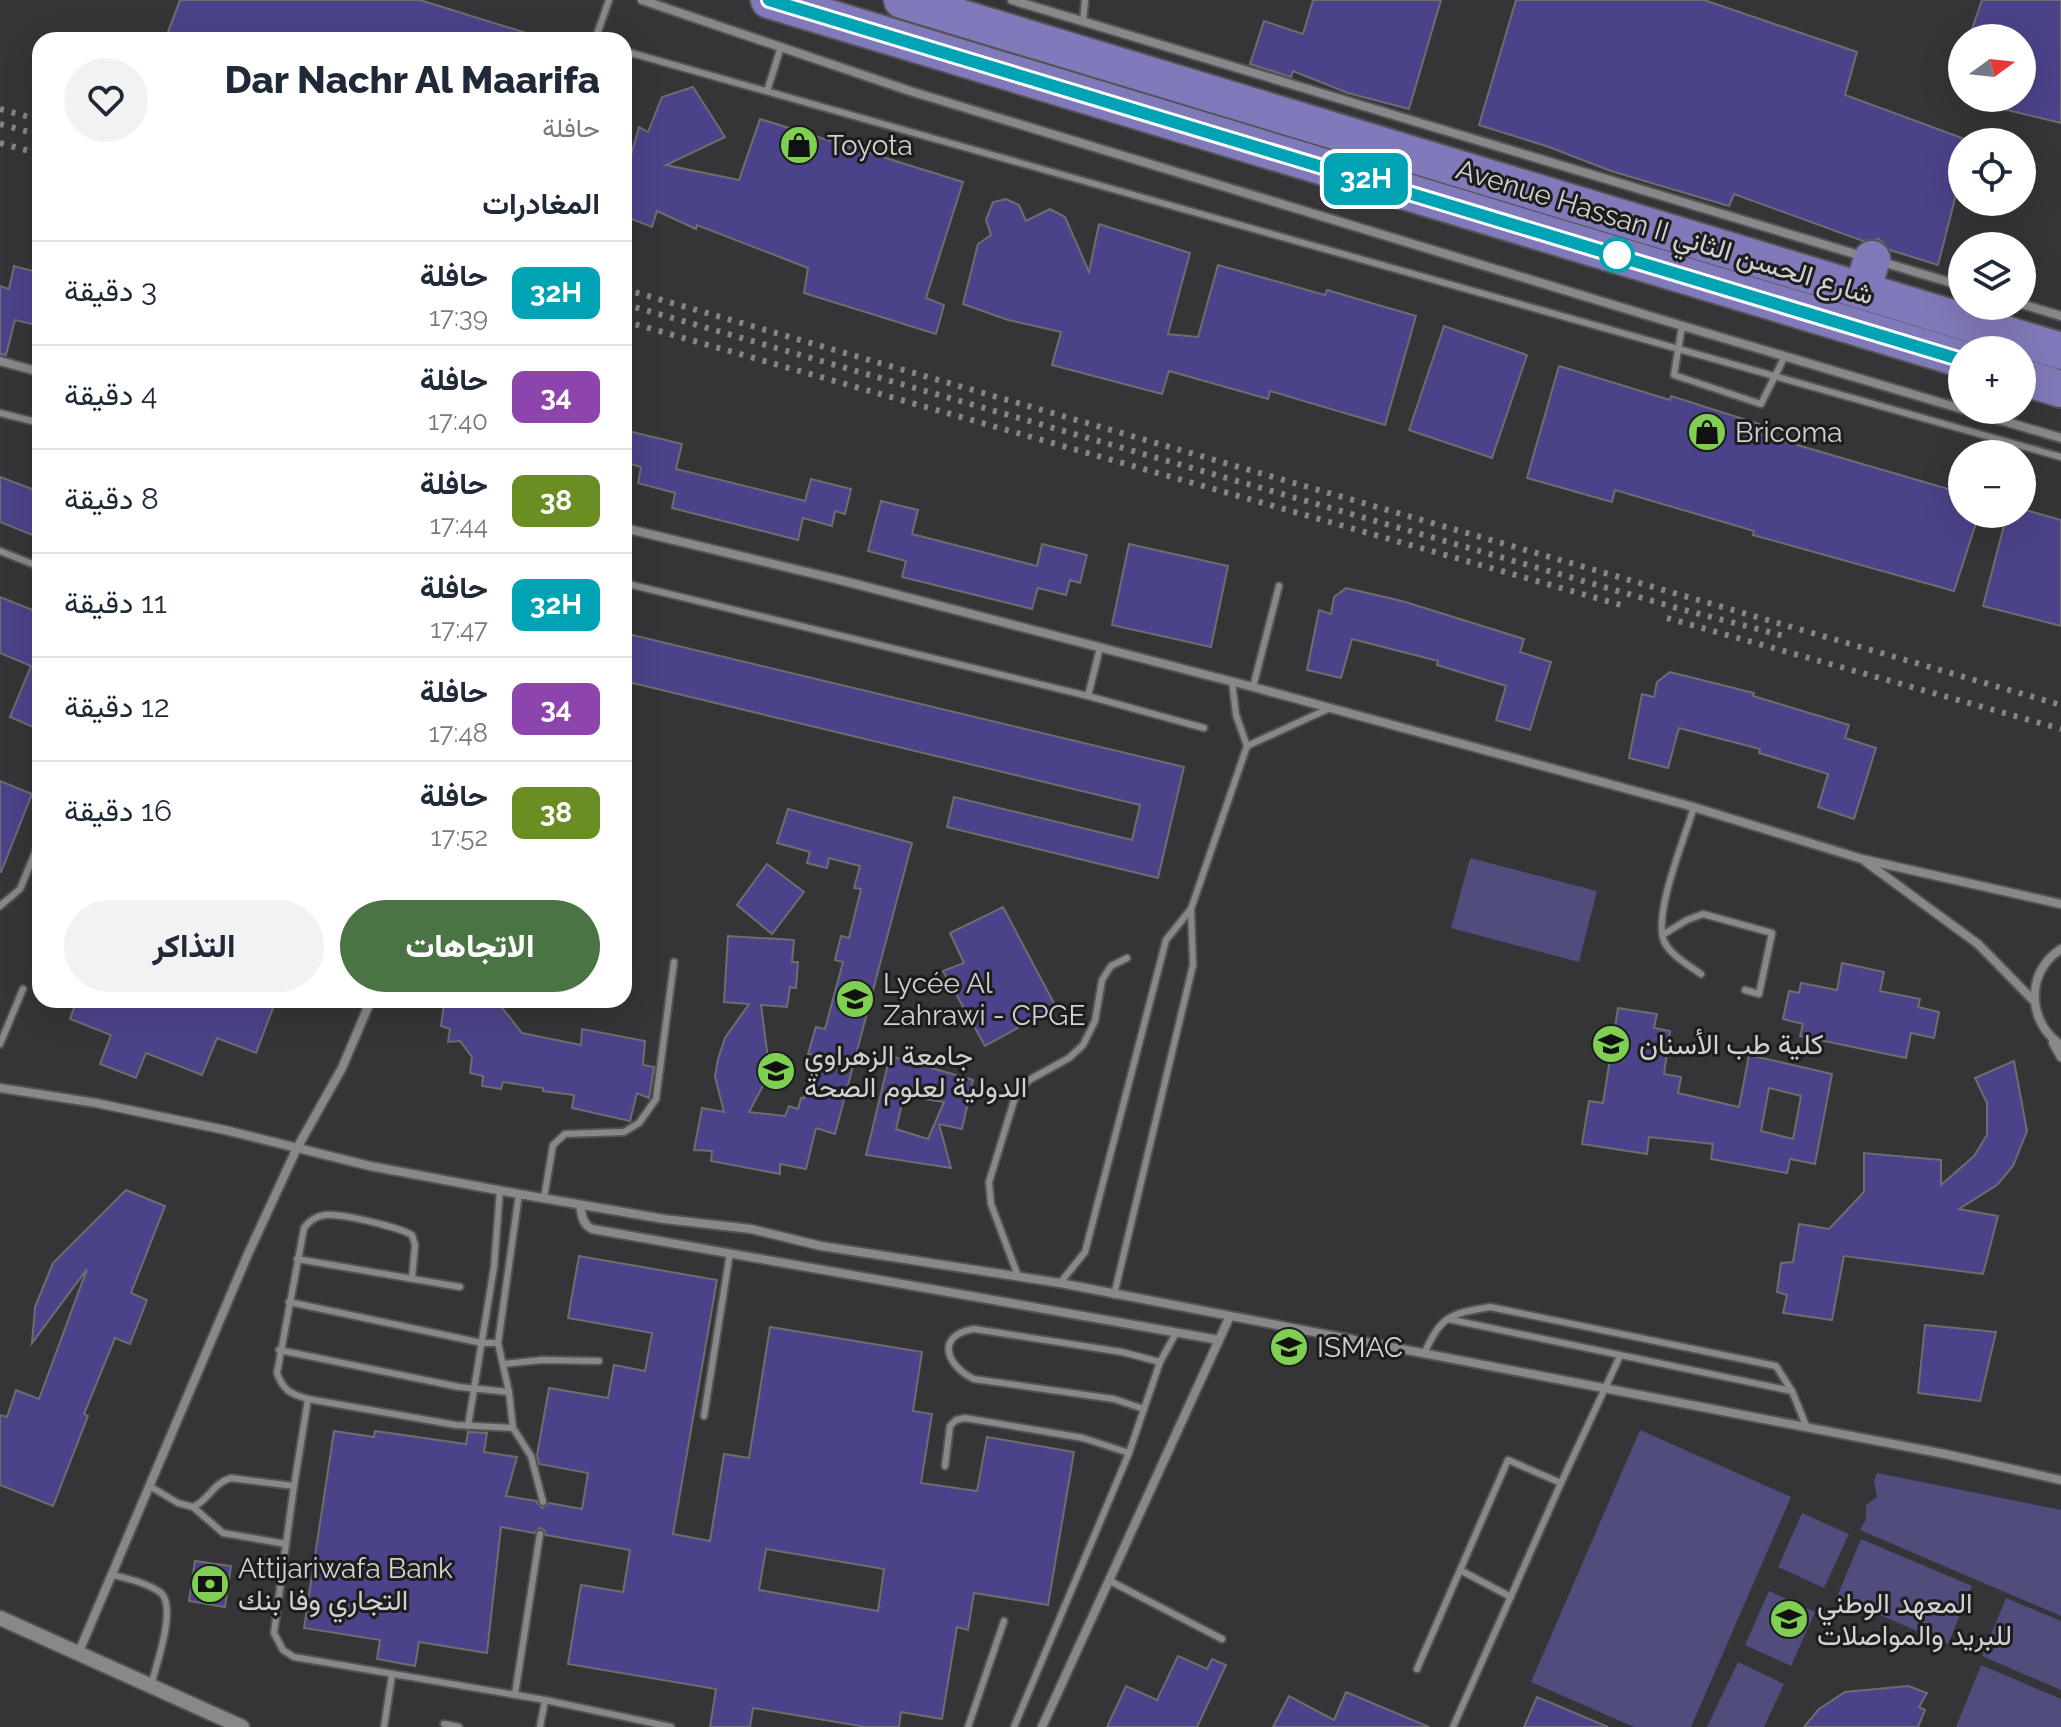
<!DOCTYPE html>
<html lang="ar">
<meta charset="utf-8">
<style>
:root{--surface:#fff;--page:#f2f2f3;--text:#1f2937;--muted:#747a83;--line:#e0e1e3;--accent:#4a7443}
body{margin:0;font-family:Raleway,Vazirmatn,sans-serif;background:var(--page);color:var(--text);direction:rtl;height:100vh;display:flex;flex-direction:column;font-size:30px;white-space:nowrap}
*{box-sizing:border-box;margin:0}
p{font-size:26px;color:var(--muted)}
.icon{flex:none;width:44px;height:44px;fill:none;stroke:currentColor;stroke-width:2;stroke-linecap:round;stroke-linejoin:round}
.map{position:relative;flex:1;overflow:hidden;direction:ltr}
.sheet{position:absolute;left:32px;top:32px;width:600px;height:976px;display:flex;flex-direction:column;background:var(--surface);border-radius:24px;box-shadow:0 8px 32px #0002;direction:rtl}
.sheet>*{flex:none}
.badge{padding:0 16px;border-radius:12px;font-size:28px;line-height:52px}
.needle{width:52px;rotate:75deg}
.fabs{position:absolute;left:1948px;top:24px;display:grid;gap:16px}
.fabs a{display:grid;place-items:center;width:88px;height:88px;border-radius:50%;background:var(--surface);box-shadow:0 8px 32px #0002;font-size:40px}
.map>.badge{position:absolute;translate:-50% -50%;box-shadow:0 0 0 4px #fff}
h2{padding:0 32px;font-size:30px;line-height:72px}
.round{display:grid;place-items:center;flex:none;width:84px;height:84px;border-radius:42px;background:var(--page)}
.overview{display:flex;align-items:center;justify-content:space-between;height:136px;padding:0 32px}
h1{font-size:38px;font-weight:800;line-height:60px}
.action{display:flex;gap:16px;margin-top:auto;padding:16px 32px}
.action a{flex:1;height:92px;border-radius:48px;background:var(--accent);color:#fff;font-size:32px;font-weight:800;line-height:92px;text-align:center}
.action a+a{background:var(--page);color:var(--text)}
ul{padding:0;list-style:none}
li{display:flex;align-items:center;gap:24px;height:104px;padding:0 32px;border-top:2px solid var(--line)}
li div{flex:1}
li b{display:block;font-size:30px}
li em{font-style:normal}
li .badge{min-width:88px;font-weight:700;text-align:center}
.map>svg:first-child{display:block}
.green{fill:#504d7d}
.building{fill:#4b4389;stroke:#6d6d70;stroke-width:2;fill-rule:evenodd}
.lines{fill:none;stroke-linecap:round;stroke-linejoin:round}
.service-casing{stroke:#535355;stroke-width:10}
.minor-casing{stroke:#535355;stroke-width:12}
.tertiary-casing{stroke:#535355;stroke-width:18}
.primary-casing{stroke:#535355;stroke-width:40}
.service{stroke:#88888b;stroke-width:6}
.minor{stroke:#88888b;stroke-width:8}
.tertiary{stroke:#88888b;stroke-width:14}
.primary{stroke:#817aba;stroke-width:36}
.rail{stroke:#858586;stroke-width:6;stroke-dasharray:4 8;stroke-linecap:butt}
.line-casing{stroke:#fff;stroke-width:18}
.line{stroke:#00a3b4;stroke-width:12}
.stop-dot{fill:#fff;stroke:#00a3b4;stroke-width:4}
.labels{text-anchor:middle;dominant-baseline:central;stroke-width:6;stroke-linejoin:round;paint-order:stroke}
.poi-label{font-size:28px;fill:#d2d2d3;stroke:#1d1d1e;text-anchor:start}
.street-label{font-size:28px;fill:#d2d2d3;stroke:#1d1d1e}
</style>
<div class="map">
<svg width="2061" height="1727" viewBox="0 0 2061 1727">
<rect width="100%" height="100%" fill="#353537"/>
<!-- green -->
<g class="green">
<path d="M1470 858 1597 891 1579 962 1451 928Z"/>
<path d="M1640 1430 1791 1497 1691 1727H1634L1531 1682Z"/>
<path d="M1877 1473 2061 1510V1616L1860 1530 1866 1519V1505L1877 1497 1874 1480Z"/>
<path d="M1802 1513 1849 1534 1824 1588 1778 1567Z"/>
<path d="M1861 1539 1972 1586 1948 1644 1837 1597Z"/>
<path d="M1769 1591 1815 1612 1791 1666 1745 1645Z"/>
<path d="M2006 1598 2061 1621V1690L1982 1656Z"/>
<path d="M1738 1662 1784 1684 1764 1727H1707Z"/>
<path d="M1981 1665 2061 1699V1727H1956Z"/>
</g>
<!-- building -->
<g class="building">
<path d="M180 0H420L536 36V40H165Z"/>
<path d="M1313 0H1441L1409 109 1348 93 1293 71 1291 77 1250 64 1264 21 1303 34Z"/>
<path d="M1516 0H1704L1857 52 1845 95 1962 138V171L1938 265 1890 250 1879 239 1863 241 1734 194 1729 206 1611 171 1549 147 1479 125Z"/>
<path d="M1982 0H2061V123L1982 104V98H2022V38H1969Z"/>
<path d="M693 87 725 137 666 165 739 180 760 119 963 182 926 298 944 305 936 334 804 293 808 268 697 225 696 229 657 211 652 227 624 216V180L639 127 648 132 662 97Z"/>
<path d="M1006 199 1019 205 1026 221 1050 209 1065 217 1089 272 1099 224 1190 253 1168 334 1198 337 1218 265 1325 295 1327 290 1416 316 1385 425 1270 391 1268 399 1169 371 1162 394 1052 365 1061 332 1008 320 963 304 978 244 991 235 986 220 993 202Z"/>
<path d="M14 266 40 273V326L15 320 6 355 0 354V286L9 289Z"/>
<path d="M1444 326 1527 355 1492 458 1409 430Z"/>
<path d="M1559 366 1670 400 1671 396 1759 424 1756 433 1962 493V514H1979L1954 591 1753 535 1754 531 1615 490 1612 502 1527 478Z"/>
<path d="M624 430 682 444 676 469 805 501 811 479 851 489 845 514 835 511 832 526 803 518 798 540 672 508 675 493 638 483 641 467 624 462Z"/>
<path d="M0 477 40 492V538L0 522Z"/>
<path d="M881 501 918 510 912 534 1037 566 1042 544 1087 555 1080 583 1070 580 1066 595 1038 588 1032 609 902 577 906 561 868 551Z"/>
<path d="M2022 509 2061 520V626L1983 606 2007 514H2022Z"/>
<path d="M1129 544 1228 566 1211 647 1112 625Z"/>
<path d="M1346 588 1402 601 1524 639 1520 652 1551 662 1530 730 1496 720 1506 686 1437 665 1438 661 1352 639 1341 678 1307 670 1319 610 1331 614 1334 597Z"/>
<path d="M0 597 40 613V730L10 717 31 666 0 653Z"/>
<path d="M624 633 1184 767 1158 878 947 827 954 797 1132 840 1140 805 624 681Z"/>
<path d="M1670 672 1754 693 1753 696 1849 725 1845 738 1876 748 1854 819 1818 807 1828 774 1759 753 1760 749 1679 728 1668 768 1629 758 1642 694 1654 697 1657 682Z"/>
<path d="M0 781 32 794 1 872H0Z"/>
<path d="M788 809 912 843 835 1134 816 1128 806 1169 780 1164V1174L711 1161 712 1151 694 1150 702 1108 724 1112 715 1077 718 1059 725 1038 749 1004 724 1002 728 936 794 940 792 962H798L796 988 790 987 787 1007 761 1005 769 1066 765 1082 749 1112 785 1116 789 1106 798 1109 801 1098H804L817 1055 808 1054 816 1027 825 1029 843 962 835 960 841 936 849 938 861 889 854 888 860 866 829 858 827 868 807 863 810 852 777 843Z"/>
<path d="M767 864 804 892 772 934 737 905Z"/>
<path d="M1003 907 1056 1007 985 1046 943 971 964 963 950 933Z"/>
<path d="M1842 963 1884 972 1880 991 1920 999 1918 1007 1939 1012 1934 1038 1911 1033 1906 1058 1800 1036 1803 1024 1783 1019 1789 991 1799 993 1801 983 1837 990Z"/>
<path d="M77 1000H276L256 1053 217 1038 202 1075 146 1053 136 1078 100 1064 111 1035 70 1019Z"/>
<path d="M456 1000H496L522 1033 581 1045 582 1029 645 1041 643 1065 654 1067 649 1098 637 1093 630 1121 572 1108 574 1095 543 1091V1088L503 1082 501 1089 482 1086 483 1076 470 1073 472 1057 460 1041 448 1042 450 1029 441 1026 444 1004 455 1005Z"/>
<path d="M1618 1008 1657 1014 1654 1028 1670 1031 1664 1074 1681 1077 1678 1093 1739 1107 1749 1055 1832 1074 1815 1164 1790 1159 1787 1173 1711 1159 1713 1144 1649 1137 1647 1154 1582 1144 1589 1101 1603 1103ZM1769 1088 1801 1096 1793 1139 1761 1131Z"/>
<path d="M890 1056 973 1080 962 1129 939 1124 951 1168 866 1155ZM904 1096 944 1102 928 1139 896 1129Z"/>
<path d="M2014 1061 2027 1131 2013 1166 1997 1185 1959 1209 1998 1216 1983 1274 1844 1256 1832 1320 1783 1313 1787 1295 1777 1292 1781 1263 1793 1262 1799 1224 1829 1229 1864 1192V1153L1941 1160V1185L1974 1156 1987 1135V1103L1975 1078Z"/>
<path d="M126 1190 165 1206 131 1293 147 1300 130 1344 115 1338 84 1414 88 1416 53 1506 0 1485V1415L7 1417 16 1390 39 1399 87 1269 32 1343 35 1307 53 1263Z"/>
<path d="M579 1256 717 1280 673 1534 710 1541 724 1454 749 1458 770 1327 922 1352 913 1411 932 1414 921 1483 977 1491 987 1437 1074 1452 1048 1605 974 1593 968 1630 957 1627 942 1719 901 1712 899 1727H866L753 1708 750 1727H710L716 1689 568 1664 581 1585 623 1592 630 1550 546 1535 544 1530 540 1528 534 1533 501 1527 487 1653 419 1642 415 1666 377 1659 380 1640 304 1628 334 1431 374 1437 375 1431 466 1444 468 1432 487 1433 484 1452 517 1457 506 1496 536 1501 542 1508 549 1503 582 1509 588 1473 539 1464 537 1455 549 1388 608 1398 614 1365 645 1371 652 1333 568 1318ZM766 1549 884 1569 878 1611 759 1590Z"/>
<path d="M1925 1325 1996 1332 1980 1401 1918 1393Z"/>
<path d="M195 1561 231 1566 225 1607 189 1601Z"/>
<path d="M1178 1656 1207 1669 1212 1659 1226 1665 1197 1727H1107L1126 1686 1157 1700Z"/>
<path d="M1908 1686 1927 1693 1919 1707 1925 1710 1918 1727H1804L1819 1709 1845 1692Z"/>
<path d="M1346 1692 1429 1727H1273L1289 1696 1334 1720Z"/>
<path d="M1537 1697 1608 1727H1524Z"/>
</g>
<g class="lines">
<defs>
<g id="service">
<path d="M1083 22 1085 0"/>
<path d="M595 40 609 0"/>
<path d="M624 51 2061 457"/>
<path d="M767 91 781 47"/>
<path d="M1682 326 1674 375 1761 404 1785 356"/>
<path d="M0 413 40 423"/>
<path d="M0 551 40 567"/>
<path d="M624 583 1088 696 1204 728"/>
<path d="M1253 687 1279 586"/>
<path d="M1088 696 1100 648"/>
<path d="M1247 746 1330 708"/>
<path d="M1694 807C1685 837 1653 914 1664 941 1670 955 1690 966 1701 974"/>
<path d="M0 906 20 889 40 841"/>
<path d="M1664 934 1687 920 1703 914 1772 933 1759 994 1745 990"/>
<path d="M0 1044 23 989"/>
<path d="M544 1198 553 1145 565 1134 624 1132 639 1123 656 1099 674 962"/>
<path d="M297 1259 460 1287"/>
<path d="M1018 1276 991 1204 989 1182 1017 1091 1031 1079 1069 1058 1083 1045 1095 1021 1102 980 1111 966 1127 958"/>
<path d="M1060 1283 1085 1252 1166 940 1191 909"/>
<path d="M1114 1295 1193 965 1191 909 1247 746 1236 715 1232 681"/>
<path d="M289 1302 482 1343H498L509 1392 513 1428 531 1456 543 1502"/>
<path d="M1448 1319 1792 1391"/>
<path d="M498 1343 519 1194"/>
<path d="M279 1350 459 1387 509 1392"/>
<path d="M1424 1354C1441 1316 1449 1314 1490 1307L1776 1366 1792 1391 1807 1428"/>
<path d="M503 1364 542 1360 599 1361"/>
<path d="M308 1399C290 1394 283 1390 277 1373L304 1228C309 1221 317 1216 325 1215 340 1213 398 1227 412 1235L415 1245 412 1279"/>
<path d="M1144 1409 1114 1399 974 1379C946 1366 935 1335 974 1329L1122 1352 1160 1362"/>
<path d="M704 1416 730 1253"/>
<path d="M468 1426 494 1267 500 1190"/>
<path d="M945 1466 950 1426 956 1420 965 1418 1083 1438 1129 1453"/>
<path d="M294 1486 308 1399 456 1425 513 1428"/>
<path d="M151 1487 178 1503 193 1507 223 1533 286 1544 274 1633 283 1650 294 1657 545 1700"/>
<path d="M193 1507C209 1500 213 1483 231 1478L294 1486 286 1544"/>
<path d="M1460 1570 1511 1597"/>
<path d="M113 1575C128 1579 148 1583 161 1593 177 1608 156 1665 151 1686"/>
<path d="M1110 1581 1222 1639"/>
<path d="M1417 1669 1508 1460 1561 1483"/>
<path d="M515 1694 540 1534"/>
<path d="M444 1724 459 1727"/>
<path d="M384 1727 392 1675"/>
<path d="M540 1727 545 1700 671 1727"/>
<path d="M968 1727 1004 1621"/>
<path d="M1014 1727 1129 1453 1160 1362 1176 1333"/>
<path d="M1453 1727 1561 1483 1620 1356"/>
</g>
<g id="minor">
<path d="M642 0 910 91 1666 321 1962 409"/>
<path d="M1012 0 1862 256"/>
<path d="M1879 261 1962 286"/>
<path d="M2022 304 2061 316"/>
<path d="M0 361 40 372"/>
<path d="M1966 410 2061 438"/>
<path d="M624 528 844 581 1253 687 1690 806 1862 859 2061 904"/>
<path d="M1866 862 1978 944 2033 1000"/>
<path d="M2061 949C2025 972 2027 1022 2061 1045"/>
<path d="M2053 1043 2061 1057"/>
<path d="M0 1088 96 1103 225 1130 370 1166 519 1194 664 1219 751 1229 821 1246 1060 1283 1945 1454 2061 1480"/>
<path d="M580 1205C582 1215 582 1224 592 1229L1219 1340"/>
<path d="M78 1654 248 1254 297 1148 342 1068 371 1000"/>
<path d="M1042 1727 1230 1316"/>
</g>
<path id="tertiary" d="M0 1618 242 1727"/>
<g id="primary">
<path d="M769 0 1962 359"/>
<path d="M902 0 2061 351"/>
<path d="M1862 291 1872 259"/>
<path d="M2022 377 2061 389"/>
</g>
</defs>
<!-- service casing -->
<use href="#service" class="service-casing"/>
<!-- minor casing -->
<use href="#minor" class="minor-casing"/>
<!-- tertiary casing -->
<use href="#tertiary" class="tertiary-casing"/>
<!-- primary casing -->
<use href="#primary" class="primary-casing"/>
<!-- service -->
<use href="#service" class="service"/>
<!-- minor -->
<use href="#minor" class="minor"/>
<!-- tertiary -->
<use href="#tertiary" class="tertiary"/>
<!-- primary -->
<use href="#primary" class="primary"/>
<!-- rail -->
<g class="rail">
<path d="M0 109 40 120"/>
<path d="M0 124 40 135"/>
<path d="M0 143 40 154"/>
<path d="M624 289 2061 705"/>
<path d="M624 304 1677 608 1788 637"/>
<path d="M624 321 1628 607"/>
<path d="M1667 618 2061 729"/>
</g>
</g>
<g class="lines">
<defs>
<path id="line" d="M769 0 1962 360"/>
</defs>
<!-- line casing -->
<use href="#line" class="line-casing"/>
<!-- line -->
<use href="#line" class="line"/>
</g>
<!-- icons -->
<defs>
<symbol id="shop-disc" viewBox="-11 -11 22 22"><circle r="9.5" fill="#7fd052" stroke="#1d1d1e"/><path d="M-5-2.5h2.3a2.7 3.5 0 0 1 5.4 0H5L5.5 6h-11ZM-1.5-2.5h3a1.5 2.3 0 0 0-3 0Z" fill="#111"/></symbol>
<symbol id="school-disc" viewBox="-11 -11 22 22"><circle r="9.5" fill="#7fd052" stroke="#1d1d1e"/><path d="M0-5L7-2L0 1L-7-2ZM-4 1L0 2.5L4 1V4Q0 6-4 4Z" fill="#111"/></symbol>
<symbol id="university-disc" viewBox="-11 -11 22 22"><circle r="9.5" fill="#7fd052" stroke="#1d1d1e"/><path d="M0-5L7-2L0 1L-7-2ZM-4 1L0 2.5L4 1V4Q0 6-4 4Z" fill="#111"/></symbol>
<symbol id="bank-disc" viewBox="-11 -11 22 22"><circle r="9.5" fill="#7fd052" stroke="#1d1d1e"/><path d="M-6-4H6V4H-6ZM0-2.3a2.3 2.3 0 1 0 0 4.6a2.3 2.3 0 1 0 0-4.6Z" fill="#111"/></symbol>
</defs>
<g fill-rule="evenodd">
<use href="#shop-disc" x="777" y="123" width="44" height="44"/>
<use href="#shop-disc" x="1685" y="410" width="44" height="44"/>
<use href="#school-disc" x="833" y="977" width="44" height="44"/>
<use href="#university-disc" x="1589" y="1022" width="44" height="44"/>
<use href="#university-disc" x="754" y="1049" width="44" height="44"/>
<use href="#university-disc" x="1267" y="1325" width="44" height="44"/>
<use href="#bank-disc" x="188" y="1562" width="44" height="44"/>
<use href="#university-disc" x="1767" y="1597" width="44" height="44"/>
</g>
<!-- markers -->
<circle class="stop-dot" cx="1617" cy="255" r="16"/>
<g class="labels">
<!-- poi labels -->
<g class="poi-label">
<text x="827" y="145">Toyota</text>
<text x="1735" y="432">Bricoma</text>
<text x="883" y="983">Lycée Al<tspan x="883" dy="32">Zahrawi - CPGE</tspan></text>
<text x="1639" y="1044">كلية طب الأسنان</text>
<text x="804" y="1055">جامعة الزهراوي<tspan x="804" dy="32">الدولية لعلوم الصحة</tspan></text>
<text x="1317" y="1347">ISMAC</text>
<text x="238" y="1568">Attijariwafa Bank<tspan x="238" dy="32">التجاري وفا بنك</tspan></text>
<text x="1817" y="1603">المعهد الوطني<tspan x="1817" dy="32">للبريد والمواصلات</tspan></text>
</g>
<!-- street labels -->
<g class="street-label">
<text transform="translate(1665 232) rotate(17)">Avenue Hassan II شارع الحسن الثاني</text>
</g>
</g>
</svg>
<div class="fabs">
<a><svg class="needle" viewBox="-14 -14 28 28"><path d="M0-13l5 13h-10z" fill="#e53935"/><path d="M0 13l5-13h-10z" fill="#747a83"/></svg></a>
<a><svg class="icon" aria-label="locate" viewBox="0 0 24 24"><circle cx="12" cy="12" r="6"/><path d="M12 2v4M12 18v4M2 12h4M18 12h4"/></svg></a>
<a><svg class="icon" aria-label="layers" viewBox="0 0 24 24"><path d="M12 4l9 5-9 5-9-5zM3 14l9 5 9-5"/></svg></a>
<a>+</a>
<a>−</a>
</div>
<b class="badge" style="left:1366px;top:179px;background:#00a3b4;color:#fff">32H</b>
<section class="sheet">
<div class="overview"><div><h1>Dar Nachr Al Maarifa</h1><p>حافلة</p></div><a class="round"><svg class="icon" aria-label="heart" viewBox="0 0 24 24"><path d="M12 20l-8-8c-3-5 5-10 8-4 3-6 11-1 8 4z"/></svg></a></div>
<h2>المغادرات</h2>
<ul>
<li><span class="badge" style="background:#00a3b4;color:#fff">32H</span><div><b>حافلة</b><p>17:39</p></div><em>3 دقيقة</em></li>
<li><span class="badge" style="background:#8e44ad;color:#fff">34</span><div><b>حافلة</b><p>17:40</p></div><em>4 دقيقة</em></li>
<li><span class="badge" style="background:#6b8e23;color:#fff">38</span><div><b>حافلة</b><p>17:44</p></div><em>8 دقيقة</em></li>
<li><span class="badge" style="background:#00a3b4;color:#fff">32H</span><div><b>حافلة</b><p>17:47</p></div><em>11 دقيقة</em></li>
<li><span class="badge" style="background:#8e44ad;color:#fff">34</span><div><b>حافلة</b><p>17:48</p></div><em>12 دقيقة</em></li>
<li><span class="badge" style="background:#6b8e23;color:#fff">38</span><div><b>حافلة</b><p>17:52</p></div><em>16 دقيقة</em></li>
</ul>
<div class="action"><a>الاتجاهات</a><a>التذاكر</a></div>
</section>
</div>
